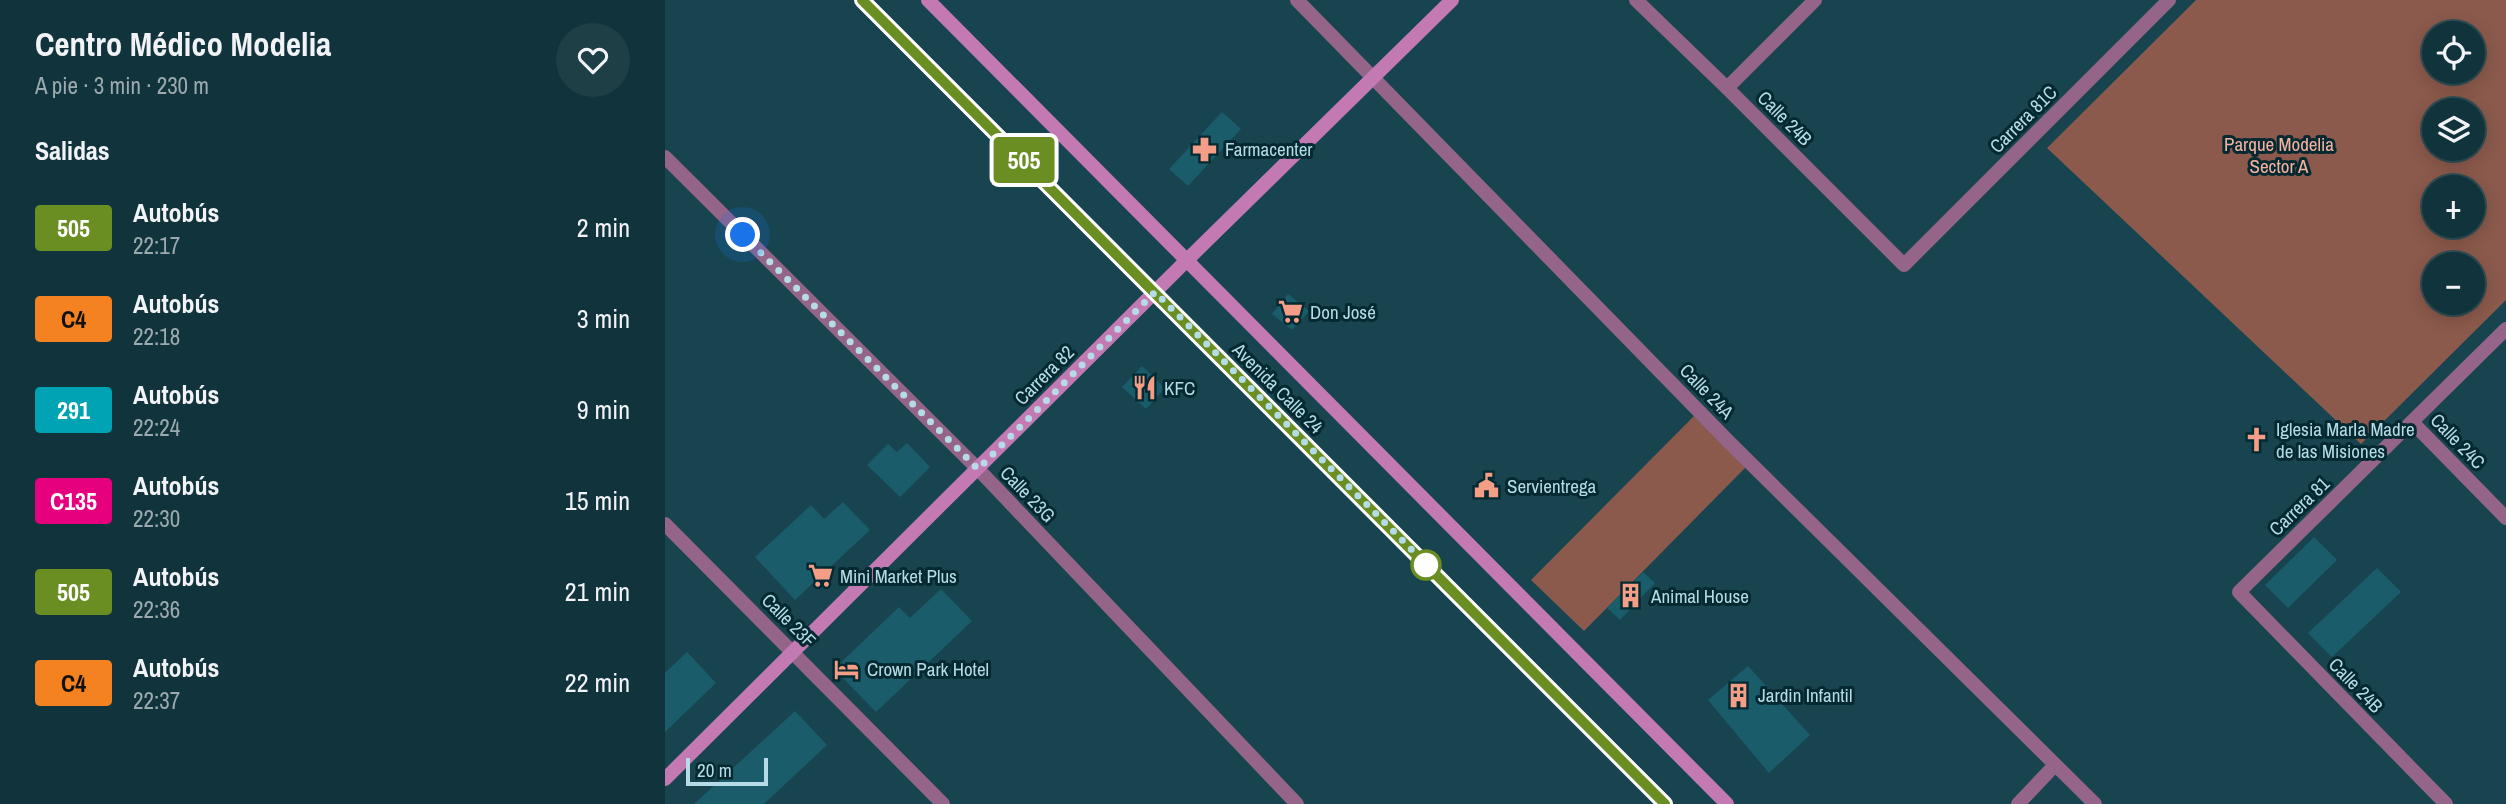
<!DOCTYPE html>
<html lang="es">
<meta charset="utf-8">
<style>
:root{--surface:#11333b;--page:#1e3f46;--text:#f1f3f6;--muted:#9caaaf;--line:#304e55}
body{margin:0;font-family:"Archivo Narrow",sans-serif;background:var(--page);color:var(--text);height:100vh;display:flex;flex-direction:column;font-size:26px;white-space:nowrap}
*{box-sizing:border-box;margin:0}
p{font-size:23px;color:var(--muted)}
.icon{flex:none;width:38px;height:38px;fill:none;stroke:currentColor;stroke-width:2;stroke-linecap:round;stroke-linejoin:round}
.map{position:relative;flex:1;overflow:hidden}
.side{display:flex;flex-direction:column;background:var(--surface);width:665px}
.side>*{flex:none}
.badge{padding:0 14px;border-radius:5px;font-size:24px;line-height:46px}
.fabs{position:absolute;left:1757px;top:21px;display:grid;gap:14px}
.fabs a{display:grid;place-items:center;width:63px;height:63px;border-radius:50%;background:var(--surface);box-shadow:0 4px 18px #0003,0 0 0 2px var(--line);font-size:35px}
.scale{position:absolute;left:21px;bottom:18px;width:82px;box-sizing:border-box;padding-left:7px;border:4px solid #b5dbe6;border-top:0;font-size:19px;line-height:24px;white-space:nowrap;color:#b5dbe6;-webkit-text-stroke:5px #042931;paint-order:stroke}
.you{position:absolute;width:35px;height:35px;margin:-18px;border:5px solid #fff;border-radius:50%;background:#1a73e8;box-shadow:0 0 0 10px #1a73e833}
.map>.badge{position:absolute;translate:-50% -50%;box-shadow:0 0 0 4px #fff}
h2{padding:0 35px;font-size:26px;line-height:63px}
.round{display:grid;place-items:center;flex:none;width:74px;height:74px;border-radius:37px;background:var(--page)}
.summary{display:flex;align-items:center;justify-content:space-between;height:119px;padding:0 35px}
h1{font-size:33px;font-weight:700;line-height:52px}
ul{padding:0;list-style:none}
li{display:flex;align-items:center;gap:21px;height:91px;padding:0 35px}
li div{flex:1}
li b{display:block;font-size:26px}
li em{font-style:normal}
li .badge{min-width:77px;font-weight:700;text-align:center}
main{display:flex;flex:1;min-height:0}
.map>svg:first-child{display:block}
.green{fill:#8b5a4c;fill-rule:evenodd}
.building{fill:#1a5c6a}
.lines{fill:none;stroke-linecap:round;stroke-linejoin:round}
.street{stroke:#946588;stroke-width:14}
.secondary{stroke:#c379b2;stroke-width:14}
.line-casing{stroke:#fff;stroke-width:16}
.line{stroke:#6b8e23;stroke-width:10}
.walk{stroke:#b5dbe6;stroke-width:7;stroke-dasharray:0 12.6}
.stop-dot{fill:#fff;stroke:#6b8e23;stroke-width:3.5}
.labels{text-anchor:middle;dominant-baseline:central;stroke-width:6;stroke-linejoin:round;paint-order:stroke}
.street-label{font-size:19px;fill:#b5dbe6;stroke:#042931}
.park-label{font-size:19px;fill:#f6b19f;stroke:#042931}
.poi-label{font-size:19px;fill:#b5dbe6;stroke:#042931;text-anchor:start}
</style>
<main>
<section class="side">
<div class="summary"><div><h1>Centro Médico Modelia</h1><p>A pie · 3 min · 230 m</p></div><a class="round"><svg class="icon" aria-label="heart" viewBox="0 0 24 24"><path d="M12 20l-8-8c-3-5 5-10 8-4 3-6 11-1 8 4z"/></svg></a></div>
<h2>Salidas</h2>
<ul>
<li><span class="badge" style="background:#6b8e23;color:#fff">505</span><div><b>Autobús</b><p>22:17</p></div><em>2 min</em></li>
<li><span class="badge" style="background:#f58220;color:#111">C4</span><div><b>Autobús</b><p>22:18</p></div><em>3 min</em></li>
<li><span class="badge" style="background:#00a3b4;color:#fff">291</span><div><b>Autobús</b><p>22:24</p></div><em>9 min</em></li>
<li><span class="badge" style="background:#e6007e;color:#fff">C135</span><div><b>Autobús</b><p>22:30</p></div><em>15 min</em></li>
<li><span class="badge" style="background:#6b8e23;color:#fff">505</span><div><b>Autobús</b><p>22:36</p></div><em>21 min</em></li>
<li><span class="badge" style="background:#f58220;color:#111">C4</span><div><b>Autobús</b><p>22:37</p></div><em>22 min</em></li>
</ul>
</section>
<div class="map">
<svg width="1841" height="804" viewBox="0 0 1841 804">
<rect width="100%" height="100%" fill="#17444f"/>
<!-- green -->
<g class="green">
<path d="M1531 0H1841V300L1696 444 1382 148ZM1769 33H1808V72H1769ZM1769 110H1808V149H1769ZM1808 187V226H1769V187ZM1808 264V303H1769V264Z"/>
<path d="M1029 416 1081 467 919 631 866 580Z"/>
</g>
<!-- building -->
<g class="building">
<path d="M557 112 576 129 523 186 504 169Z"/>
<path d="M623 294 644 311 627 330 607 314Z"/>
<path d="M477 366 500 388 481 409 457 387Z"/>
<path d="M242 443 265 467 235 497 202 465 223 444 232 452Z"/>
<path d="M178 502 205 530 130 600 90 557 146 505 159 519Z"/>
<path d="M1649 537 1672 560 1623 608 1600 585Z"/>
<path d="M1712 568 1736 592 1667 657 1643 633Z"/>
<path d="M978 572 990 583 955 620 942 608Z"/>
<path d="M276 589 307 621 211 712 169 669 234 607 245 618Z"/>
<path d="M22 652 51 683 0 732V673Z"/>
<path d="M1083 666 1145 735 1104 773 1043 700Z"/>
<path d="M130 711 162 745 99 804H29Z"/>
</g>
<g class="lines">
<!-- street -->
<g class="street">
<path d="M632 0 1065 443 1430 804"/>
<path d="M971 0 1062 88 1239 265 1504 0"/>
<path d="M1062 88 1150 0"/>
<path d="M0 157 313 469 632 804"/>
<path d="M1747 422 1841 518"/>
<path d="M0 524 278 804"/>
<path d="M1353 804 1390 765"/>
<path d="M1781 804 1574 592 1841 329"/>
</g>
<!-- secondary -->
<g class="secondary">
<path d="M198 0 1000 804"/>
<path d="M263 0 1062 804"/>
<path d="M0 779 521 261 787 0"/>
</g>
</g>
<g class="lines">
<defs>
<path id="line" d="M197 0 1000 804"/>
</defs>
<!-- line casing -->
<use href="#line" class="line-casing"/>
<!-- line -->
<use href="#line" class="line"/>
<!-- walk -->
<path class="walk" d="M78 235 313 469 490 292 765 568 761 565"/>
</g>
<!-- icons -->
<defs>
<symbol id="pharmacy-bare" viewBox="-9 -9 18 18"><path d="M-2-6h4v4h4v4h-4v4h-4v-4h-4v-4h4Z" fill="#f49e87" stroke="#042931" stroke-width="2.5" paint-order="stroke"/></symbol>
<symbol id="supermarket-bare" viewBox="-9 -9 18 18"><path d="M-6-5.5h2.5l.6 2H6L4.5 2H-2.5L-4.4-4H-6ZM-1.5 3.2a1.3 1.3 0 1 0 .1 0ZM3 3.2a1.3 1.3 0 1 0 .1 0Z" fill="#f49e87" stroke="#042931" stroke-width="2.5" paint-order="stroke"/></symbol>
<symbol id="restaurant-bare" viewBox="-9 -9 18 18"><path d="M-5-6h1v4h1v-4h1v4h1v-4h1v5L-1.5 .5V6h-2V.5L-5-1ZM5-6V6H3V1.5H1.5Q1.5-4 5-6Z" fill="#f49e87" stroke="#042931" stroke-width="2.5" paint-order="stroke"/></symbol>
<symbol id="church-bare" viewBox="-9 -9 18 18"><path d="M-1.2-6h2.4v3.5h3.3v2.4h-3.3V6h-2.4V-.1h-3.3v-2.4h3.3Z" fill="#f49e87" stroke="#042931" stroke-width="2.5" paint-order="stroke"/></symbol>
<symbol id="civic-bare" viewBox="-9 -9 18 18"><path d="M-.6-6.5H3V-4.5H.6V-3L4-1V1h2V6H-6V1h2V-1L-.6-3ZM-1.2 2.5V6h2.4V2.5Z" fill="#f49e87" stroke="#042931" stroke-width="2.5" paint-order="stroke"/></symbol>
<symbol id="building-bare" viewBox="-9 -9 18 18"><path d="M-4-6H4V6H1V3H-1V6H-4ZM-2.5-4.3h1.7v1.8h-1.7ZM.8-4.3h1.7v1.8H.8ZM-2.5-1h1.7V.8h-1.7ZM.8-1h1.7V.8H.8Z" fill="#f49e87" stroke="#042931" stroke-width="2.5" paint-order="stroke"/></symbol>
<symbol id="hotel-bare" viewBox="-9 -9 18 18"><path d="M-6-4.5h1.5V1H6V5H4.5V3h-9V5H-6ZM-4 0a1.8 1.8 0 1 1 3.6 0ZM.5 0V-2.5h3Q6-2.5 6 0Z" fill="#f49e87" stroke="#042931" stroke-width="2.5" paint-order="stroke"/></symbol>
</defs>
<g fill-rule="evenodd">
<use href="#pharmacy-bare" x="522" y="132" width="35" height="35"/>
<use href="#supermarket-bare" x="608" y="294" width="35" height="35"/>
<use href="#restaurant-bare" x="462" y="370" width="35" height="35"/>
<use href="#church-bare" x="1574" y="422" width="35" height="35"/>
<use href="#civic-bare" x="804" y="468" width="35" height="35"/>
<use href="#supermarket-bare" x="138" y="558" width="35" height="35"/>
<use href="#building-bare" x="948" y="578" width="35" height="35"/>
<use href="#hotel-bare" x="164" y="652" width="35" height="35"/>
<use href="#building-bare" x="1056" y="678" width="35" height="35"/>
</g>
<!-- markers -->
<circle class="stop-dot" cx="761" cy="565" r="14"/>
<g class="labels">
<!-- street labels -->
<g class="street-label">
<text transform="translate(1120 118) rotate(45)">Calle 24B</text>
<text transform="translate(1358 119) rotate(-45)">Carrera 81C</text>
<text transform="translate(379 375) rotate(-45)">Carrera 82</text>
<text transform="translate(613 388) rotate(45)">Avenida Calle 24</text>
<text transform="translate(1042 391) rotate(46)">Calle 24A</text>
<text transform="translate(1793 441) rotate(46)">Calle 24C</text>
<text transform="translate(363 494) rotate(46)">Calle 23G</text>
<text transform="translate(1634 506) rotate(-44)">Carrera 81</text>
<text transform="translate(124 620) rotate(45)">Calle 23F</text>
<text transform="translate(1691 685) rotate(46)">Calle 24B</text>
</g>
<!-- park labels -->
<g class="park-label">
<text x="1614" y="144">Parque Modelia<tspan x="1614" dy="22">Sector A</tspan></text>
</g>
<!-- poi labels -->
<g class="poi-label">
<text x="560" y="149">Farmacenter</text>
<text x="645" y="312">Don José</text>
<text x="499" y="388">KFC</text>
<text x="1611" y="429">Iglesia MarIa Madre<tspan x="1611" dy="22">de las Misiones</tspan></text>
<text x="842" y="486">Servientrega</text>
<text x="175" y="576">Mini Market Plus</text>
<text x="986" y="596">Animal House</text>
<text x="202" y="669">Crown Park Hotel</text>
<text x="1093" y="695">Jardin Infantil</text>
</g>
</g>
</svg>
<div class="fabs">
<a><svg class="icon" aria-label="locate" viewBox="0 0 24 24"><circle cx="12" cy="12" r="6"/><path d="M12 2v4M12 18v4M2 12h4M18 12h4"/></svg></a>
<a><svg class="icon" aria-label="layers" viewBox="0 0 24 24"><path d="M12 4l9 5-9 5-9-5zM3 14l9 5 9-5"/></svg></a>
<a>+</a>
<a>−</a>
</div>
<div class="scale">20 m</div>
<div class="you" style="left:78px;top:235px"></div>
<b class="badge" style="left:359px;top:160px;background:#6b8e23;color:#fff">505</b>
</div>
</main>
